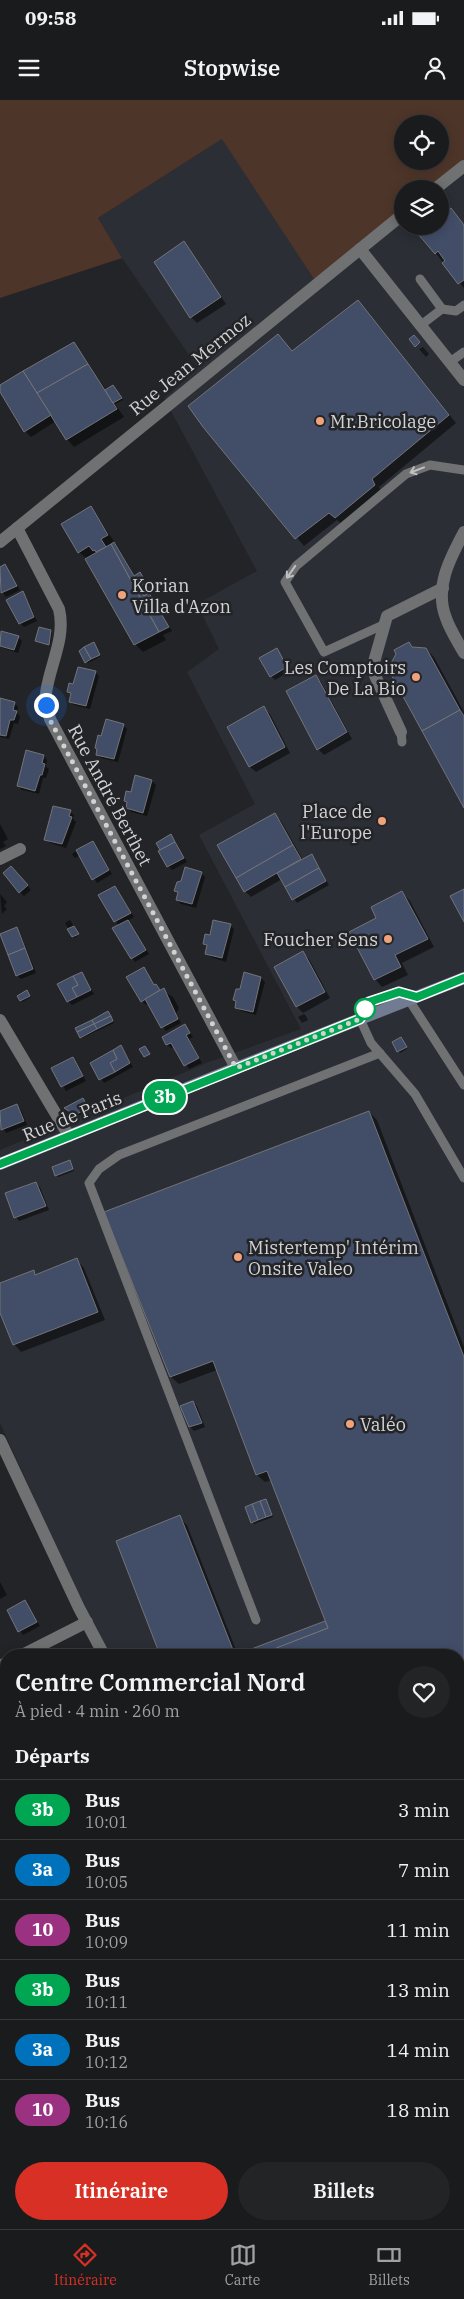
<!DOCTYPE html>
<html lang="fr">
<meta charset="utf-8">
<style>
:root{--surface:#1a1b1d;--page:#232426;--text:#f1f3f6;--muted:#9fa1a4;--line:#38393b;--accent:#d93025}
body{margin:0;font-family:"IBM Plex Serif",serif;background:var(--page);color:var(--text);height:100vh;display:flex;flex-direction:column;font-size:19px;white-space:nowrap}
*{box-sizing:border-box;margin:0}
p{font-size:16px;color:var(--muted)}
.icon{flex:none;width:28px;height:28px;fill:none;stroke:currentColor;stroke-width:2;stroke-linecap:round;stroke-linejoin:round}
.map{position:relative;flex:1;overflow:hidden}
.sheet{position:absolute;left:0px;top:1549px;width:465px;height:581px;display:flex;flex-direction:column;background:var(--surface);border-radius:20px 20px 0 0;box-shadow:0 2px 12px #0003,0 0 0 1px var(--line)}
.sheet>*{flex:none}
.badge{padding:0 10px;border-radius:16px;font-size:18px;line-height:32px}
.fabs{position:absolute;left:394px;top:15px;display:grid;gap:10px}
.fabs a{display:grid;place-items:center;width:55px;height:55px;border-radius:50%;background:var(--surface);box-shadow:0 2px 12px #0003,0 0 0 1px var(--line);font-size:25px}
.you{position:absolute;width:25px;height:25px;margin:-12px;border:4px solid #fff;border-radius:50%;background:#1a73e8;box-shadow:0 0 0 8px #1a73e833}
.map>.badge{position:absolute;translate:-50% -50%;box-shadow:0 0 0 2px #fff}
h2{padding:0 15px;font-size:19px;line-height:45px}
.round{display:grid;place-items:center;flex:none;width:52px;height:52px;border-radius:26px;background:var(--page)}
.headline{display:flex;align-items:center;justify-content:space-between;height:85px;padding:0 15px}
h1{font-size:24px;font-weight:600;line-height:38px}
.button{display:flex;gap:10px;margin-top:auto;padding:10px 15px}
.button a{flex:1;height:58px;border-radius:30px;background:var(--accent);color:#fff;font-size:20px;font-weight:600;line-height:58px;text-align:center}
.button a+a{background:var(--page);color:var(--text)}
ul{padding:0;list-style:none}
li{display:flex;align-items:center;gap:15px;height:60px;padding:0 15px;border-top:1px solid var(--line)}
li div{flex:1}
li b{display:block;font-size:19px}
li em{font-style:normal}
li .badge{min-width:55px;font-weight:700;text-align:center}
.status{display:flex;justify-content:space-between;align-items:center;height:35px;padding:0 25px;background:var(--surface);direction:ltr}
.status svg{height:14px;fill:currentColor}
header{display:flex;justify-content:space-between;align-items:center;height:65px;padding:0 15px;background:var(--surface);font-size:22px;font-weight:600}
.menu{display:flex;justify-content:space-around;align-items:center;height:70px;border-top:1px solid var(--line);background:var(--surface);font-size:14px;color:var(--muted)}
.menu a{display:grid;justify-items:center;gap:2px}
.menu .current{color:var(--accent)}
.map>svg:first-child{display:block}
.built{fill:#2b2e35}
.green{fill:#4e3529;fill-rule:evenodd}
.shadow{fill:#0007}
.building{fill:#424d68;stroke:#737477}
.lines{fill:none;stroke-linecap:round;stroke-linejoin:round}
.lane{stroke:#6f7173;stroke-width:9}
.street{stroke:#6f7173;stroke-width:12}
.secondary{stroke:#717b91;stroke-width:12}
.oneway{stroke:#bebfc1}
.line-casing{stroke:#fff;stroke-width:11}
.line{stroke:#00a651;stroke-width:8}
.walk{stroke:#d2d2d4;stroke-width:5;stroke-dasharray:0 9}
.poi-dot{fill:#f0a27a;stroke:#232427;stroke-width:2}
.stop-dot{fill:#fff;stroke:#00a651;stroke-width:2.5}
.labels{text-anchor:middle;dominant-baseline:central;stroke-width:5;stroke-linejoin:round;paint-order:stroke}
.street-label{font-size:18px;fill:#d2d2d4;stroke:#232427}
.poi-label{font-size:18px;fill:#d2d2d4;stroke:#232427;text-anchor:start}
</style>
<div class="status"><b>09:58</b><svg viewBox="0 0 49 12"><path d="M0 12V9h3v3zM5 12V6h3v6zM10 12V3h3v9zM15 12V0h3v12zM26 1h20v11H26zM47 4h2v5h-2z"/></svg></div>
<header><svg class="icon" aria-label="menu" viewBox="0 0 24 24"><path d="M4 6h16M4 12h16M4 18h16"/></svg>Stopwise<svg class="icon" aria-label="person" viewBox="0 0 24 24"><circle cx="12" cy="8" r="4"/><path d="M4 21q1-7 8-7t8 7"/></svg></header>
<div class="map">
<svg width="464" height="2129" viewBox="0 0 464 2129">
<rect width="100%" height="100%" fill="#232427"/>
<!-- built -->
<path class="built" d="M222 39 402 112V126H440V89L464 62V2129H0V2032L6 2029V2124H459V1555H96L32 1393 0 1323V1050L209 962 301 929 199 735 255 704 187 572 219 549 197 504 257 471 164 298 198 268 122 158 98 118Z"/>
<!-- green -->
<path class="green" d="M0 0H464V62L431 89H402V112L316 182 222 39 98 118 122 158 0 198ZM402 24H440V61H402Z"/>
<!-- shadow -->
<g class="shadow">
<path d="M451 109 464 125V188L420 134 440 126V118Z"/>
<path d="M184 143 226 204 197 223 191 217Z"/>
<path d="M365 210 456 323 379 387 382 393 343 425 337 420 304 446 204 326 293 252Z"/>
<path d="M73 244 107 291 115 288 123 300 115 304 124 317 74 347 67 339 56 321 31 337 25 331 0 290V287Z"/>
<path d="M423 247 429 254 426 257 419 249Z"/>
<path d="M91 408 118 447 135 476 141 475 152 493 149 495 172 531 163 535 166 540 143 552 135 544 85 457 79 452Z"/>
<path d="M5 466 20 490 6 497 0 488V468Z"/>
<path d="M22 493 26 497 37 521 24 527 20 523Z"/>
<path d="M2 532 18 537 22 541 18 553 0 547Z"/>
<path d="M50 532 52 533 50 546 36 540Z"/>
<path d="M409 544 414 548 426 549 434 557 464 612V705Z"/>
<path d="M95 545 101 556 88 563 86 562Z"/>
<path d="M276 550 290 571 275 580 271 576Z"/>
<path d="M95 572 99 576 90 609 74 605 70 602 72 594 68 591Z"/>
<path d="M315 576 321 582 352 639 324 655 318 649Z"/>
<path d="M0 599 14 603 18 607 17 613 20 616 18 624 14 623 9 639 0 637Z"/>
<path d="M264 608 270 614 290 653 256 672 250 667 228 628Z"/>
<path d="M123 625 127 629 118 662 101 658 97 654 102 638Z"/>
<path d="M44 656 47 660 46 667 49 669 46 678H43L39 694 22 690 18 686Z"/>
<path d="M152 681 156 685 147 716 131 712 125 701 132 693Z"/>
<path d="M70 712 74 715 73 719 76 722 66 748 50 743 46 739Z"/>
<path d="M275 715 281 721 303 760 311 755 329 785 297 803 282 779 251 797 245 791Z"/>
<path d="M0 724 8 739 3 742 6 746 0 749Z"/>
<path d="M93 742 112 774 97 783 80 755 75 758 72 754 76 751 80 755Z"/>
<path d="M176 745 187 762 172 770 168 766Z"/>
<path d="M15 771 31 790 24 796 16 788Z"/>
<path d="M201 773 205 777 196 808 181 804 177 800 179 794 176 790Z"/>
<path d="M115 787 134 817 127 821 149 854 135 862 132 858 119 826 100 796Z"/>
<path d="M402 793 410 801 434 847 402 863 408 875 382 887 375 879 378 818Z"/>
<path d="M0 794 7 802 4 806 7 809 2 814Z"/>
<path d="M70 820 79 835 74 838 65 823Z"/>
<path d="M230 825 234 829 226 862 211 857 207 854 208 848 204 844 211 837Z"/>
<path d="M17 829 20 833 36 873 21 879 17 875Z"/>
<path d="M303 853 309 859 330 898 303 913 306 916 308 920 302 923 298 917 304 914 297 907 275 867Z"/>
<path d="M143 869 155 886 173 897 179 908 176 914 181 923 166 931 149 903 146 905 142 901Z"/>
<path d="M81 873 94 894 72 905 68 901Z"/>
<path d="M245 874 261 878 265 882 256 915 241 911 237 907Z"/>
<path d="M28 893 31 897 22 902 21 900Z"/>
<path d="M110 914 114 923 82 938 81 937Z"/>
<path d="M184 925 193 937 189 939 202 963 189 969 175 946 171 948 167 944Z"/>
<path d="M402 940 407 949 400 953 398 951Z"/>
<path d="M121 947 133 967 104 983 91 963Z"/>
<path d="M73 958 86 981 66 991 53 968Z"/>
<path d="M83 1000 89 1010 77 1016 67 1009Z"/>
<path d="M17 1006 21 1010 27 1025 6 1033 0 1023V1012Z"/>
<path d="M369 1012 377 1020 464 1247V1631L459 1633V1555H241L325 1522 328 1526 272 1380 265 1382 257 1375 217 1270 179 1284 171 1277Z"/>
<path d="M71 1064 74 1071 58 1077 56 1075Z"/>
<path d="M36 1083 40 1087 49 1110 19 1121 16 1117Z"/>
<path d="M77 1160 84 1168 105 1220 21 1252 14 1244 0 1209V1185L33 1172 37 1175Z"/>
<path d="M193 1302 197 1306 205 1327 194 1331 190 1327Z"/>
<path d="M267 1402 273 1417 254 1424 252 1422Z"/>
<path d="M179 1417 187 1425 238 1555H162Z"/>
<path d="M0 1482 7 1495 0 1499Z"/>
<path d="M25 1502 40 1526 23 1535 8 1511Z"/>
<path d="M464 1732V1787L459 1789V1734Z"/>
<path d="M464 1803V1869L459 1864V1805Z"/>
<path d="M459 1957 464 1959V1988L459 1982Z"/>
<path d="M4 2077 6 2079V2124H27L29 2129H0V2079Z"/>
<path d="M56 2124H106L108 2129H58Z"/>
<path d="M132 2124H174L177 2129H134Z"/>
<path d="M195 2124H305L307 2129H197Z"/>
</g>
<!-- building -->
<g class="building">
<path d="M451 108 464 125V180L458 184 442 163 445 161 438 151 435 154 418 134 428 126H440V116Z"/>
<path d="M184 141 221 197 190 218 154 162Z"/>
<path d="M358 200 449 315 372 379 375 385 335 418 329 413 295 439 203 327 188 306 278 234 292 251Z"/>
<path d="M414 235 420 242 415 247 409 239Z"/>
<path d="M74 242 88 264 37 293 23 271Z"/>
<path d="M88 264 117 309 66 340 37 293Z"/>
<path d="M23 271 51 315 24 332 0 292V285Z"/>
<path d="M113 285 122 298 113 303 105 290Z"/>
<path d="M91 406 108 435 101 439 106 447 96 452 95 450 93 451 89 446 78 453 61 424Z"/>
<path d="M114 442 143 491 141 492 144 496 149 493 169 527 159 532 111 444Z"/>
<path d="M111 444 159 532 134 545 85 459Z"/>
<path d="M5 464 17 486 1 493 0 467Z"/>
<path d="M140 472 151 491 144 496 141 492 143 491 134 476Z"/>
<path d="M23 491 34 517 19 524 6 500Z"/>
<path d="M39 527 51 530 49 545 35 541Z"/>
<path d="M1 531 19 536 14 550 0 546Z"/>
<path d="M94 542 100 555 91 559 84 547Z"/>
<path d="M409 542 412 547 426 548 460 610 422 631 388 569 396 554 394 550Z"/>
<path d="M84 547 91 559 85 563 79 551Z"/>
<path d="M277 548 287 567 270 577 259 558Z"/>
<path d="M78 567 96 571 86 606 69 602 71 593 67 592 69 583 73 584Z"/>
<path d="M316 575 347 632 317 650 286 591Z"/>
<path d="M0 598 15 602 13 610 17 611 14 620H10L6 636 0 635Z"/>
<path d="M264 606 285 647 249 667 227 627Z"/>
<path d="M460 610 464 616V708L422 631Z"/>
<path d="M106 619 124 624 114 659 96 655 97 649 95 648 98 635 101 636Z"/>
<path d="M26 650 44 655 42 663 45 664 42 675H40L35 691 17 686Z"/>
<path d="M135 675 152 680 143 713 126 708 127 702 124 701 126 691 131 692Z"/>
<path d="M53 706 71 710 69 716 72 717 62 744 44 740Z"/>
<path d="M275 713 293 745 236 778 217 745Z"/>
<path d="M171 734 175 742 160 750 156 743Z"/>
<path d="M93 741 109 770 92 780 76 750Z"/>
<path d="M175 742 184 758 167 767 158 751Z"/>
<path d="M293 745 301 759 244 792 236 778Z"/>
<path d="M312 754 319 768 285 787 277 773Z"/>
<path d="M11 766 28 785 19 793 3 773Z"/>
<path d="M185 767 202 772 192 804 176 800 178 792 174 791 177 782 181 781Z"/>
<path d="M319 768 326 781 292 800 285 787Z"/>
<path d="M115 786 131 813 114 822 98 795Z"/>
<path d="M464 789V822L450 796Z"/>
<path d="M402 791 428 839 395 855 401 867 374 880 349 832 376 818 371 807Z"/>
<path d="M128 820 146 850 131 859 112 828Z"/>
<path d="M213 820 231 824 222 858 205 854 207 845 203 844 205 834 210 835Z"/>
<path d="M74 826 79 834 72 837 67 829Z"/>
<path d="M17 827 25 848 8 855 0 834Z"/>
<path d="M25 848 33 869 16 876 8 855Z"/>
<path d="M303 851 325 892 296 907 274 867Z"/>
<path d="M144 867 154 885 156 884 160 890 141 902 126 877Z"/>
<path d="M82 872 91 890 77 897 72 888 78 885 73 876Z"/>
<path d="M244 872 261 877 253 912 235 908 236 901 233 900 236 889H240Z"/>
<path d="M73 876 78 885 72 888 77 897 67 902 57 884Z"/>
<path d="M164 888 178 919 161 928 145 899Z"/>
<path d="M27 890 30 896 20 901 17 896Z"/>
<path d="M108 911 111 916 94 924 92 920Z"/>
<path d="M111 916 113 921 97 929 94 924Z"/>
<path d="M92 920 94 924 77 932 75 928Z"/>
<path d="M94 924 97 929 80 938 77 932Z"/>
<path d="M185 924 190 933 186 935 199 958 184 966 171 943 166 945 162 937Z"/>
<path d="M401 937 407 947 397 952 392 942Z"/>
<path d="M121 945 130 963 115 972 110 963 117 959 113 950Z"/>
<path d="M145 946 150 954 144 957 139 949Z"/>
<path d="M113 950 117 959 110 963 115 972 99 980 90 963Z"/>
<path d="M73 957 83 976 61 987 51 968Z"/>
<path d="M83 998 88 1008 75 1015 64 1008Z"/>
<path d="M17 1004 24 1021 1 1030 0 1011Z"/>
<path d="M369 1011 464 1257V1620L459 1622V1555H279L276 1548 328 1528 267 1371 256 1375 213 1261 170 1277 104 1112Z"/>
<path d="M70 1060 73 1069 55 1076 52 1067Z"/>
<path d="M36 1082 46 1106 14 1118 5 1093Z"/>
<path d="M77 1158 98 1212 13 1245 0 1213V1183L34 1170 35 1175Z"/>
<path d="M193 1301 202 1323 189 1327 180 1306Z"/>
<path d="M266 1399 272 1415 266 1417 260 1401Z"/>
<path d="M260 1401 266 1417 258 1420 252 1404Z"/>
<path d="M252 1404 258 1420 251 1423 245 1407Z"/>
<path d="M180 1415 235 1555H160L116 1441Z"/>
<path d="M25 1500 37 1522 18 1532 7 1510Z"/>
<path d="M325 1521 328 1528 276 1548 279 1555H257L254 1548Z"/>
<path d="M254 1548 257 1555H237Z"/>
<path d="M464 1731V1777L459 1779V1733Z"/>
<path d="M464 1801V1861L459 1863V1803Z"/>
<path d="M459 1955 461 1958H464V1981L459 1982Z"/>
<path d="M5 2076 6 2124H23L25 2129H0V2078Z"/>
<path d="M54 2124H102L104 2129H56Z"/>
<path d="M130 2124H171L173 2129H133Z"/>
<path d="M193 2124H302L304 2129H195Z"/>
</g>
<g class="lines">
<!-- lane -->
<g class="lane">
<path d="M420 179 442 209"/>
<path d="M421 225 442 209 456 211 464 205"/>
<path d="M450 262 464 252"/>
<path d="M385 524 324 552 285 482 296 466 406 374 430 365 464 370"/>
<path d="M401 632 402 642"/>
<path d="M417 897 399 891 369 903 360 919 371 943 415 994 464 1078"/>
<path d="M409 900 464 985"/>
<path d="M256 1520 89 1083 99 1069 119 1055 380 953"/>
<path d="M459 1653 464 1651"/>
<path d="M459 1951H464"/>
<path d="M119 2124 121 2129"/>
</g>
<!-- street -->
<g class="street">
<path d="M435 89 464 66"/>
<path d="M360 149 464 280"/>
<path d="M17 428 59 509C66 538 50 564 46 593 44 602 48 611 50 619L236 968"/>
<path d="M464 432C450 458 434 488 446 518 450 530 458 542 464 553"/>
<path d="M0 442 402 115"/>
<path d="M401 632 372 569 387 516 443 488"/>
<path d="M0 759 20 749"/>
<path d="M0 920 69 1036"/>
<path d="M0 1340 79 1508 104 1555"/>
<path d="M22 1555 87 1522"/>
<path d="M0 1566 6 1563"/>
<path d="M365 2124 366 2129"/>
</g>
<!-- secondary -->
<path class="secondary" d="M0 1064 236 968 464 878"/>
</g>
<!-- one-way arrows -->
<defs><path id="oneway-shaft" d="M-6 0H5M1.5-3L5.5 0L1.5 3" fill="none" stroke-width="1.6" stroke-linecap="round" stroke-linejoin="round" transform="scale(1.25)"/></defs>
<g class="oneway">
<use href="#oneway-shaft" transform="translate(417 370) rotate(159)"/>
<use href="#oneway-shaft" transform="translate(291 472) rotate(125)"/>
</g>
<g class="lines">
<defs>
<path id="line" d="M0 1064 360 919 369 902 399 892 417 897 464 878"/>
</defs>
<!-- line casing -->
<use href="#line" class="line-casing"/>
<!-- line -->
<use href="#line" class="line"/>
<!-- walk -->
<path class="walk" d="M46 605 50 620 236 968 360 919 369 902 365 909"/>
</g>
<!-- markers -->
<g class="poi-dot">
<circle cx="320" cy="321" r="5"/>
<circle cx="122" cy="495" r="5"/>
<circle cx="416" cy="577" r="5"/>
<circle cx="382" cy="721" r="5"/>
<circle cx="388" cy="839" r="5"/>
<circle cx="238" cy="1157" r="5"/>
<circle cx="350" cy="1324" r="5"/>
</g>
<circle class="stop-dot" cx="365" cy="909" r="10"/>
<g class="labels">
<!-- street labels -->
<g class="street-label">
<text transform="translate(190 264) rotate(-39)">Rue Jean Mermoz</text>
<text transform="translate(110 695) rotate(62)">Rue André Berthet</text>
<text transform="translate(72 1016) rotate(-22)">Rue de Paris</text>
</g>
<!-- poi labels -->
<g class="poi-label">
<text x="330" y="321">Mr.Bricolage</text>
<text x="132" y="485">Korian<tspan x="132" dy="21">Villa d'Azon</tspan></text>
<text x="406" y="567" text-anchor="end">Les Comptoirs<tspan x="406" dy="21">De La Bio</tspan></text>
<text x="372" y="711" text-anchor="end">Place de<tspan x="372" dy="21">l'Europe</tspan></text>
<text x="378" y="839" text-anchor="end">Foucher Sens</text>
<text x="248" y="1147">Mistertemp' Intérim<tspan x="248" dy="21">Onsite Valeo</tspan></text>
<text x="360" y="1324">Valéo</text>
</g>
</g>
</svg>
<div class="fabs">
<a><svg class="icon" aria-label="locate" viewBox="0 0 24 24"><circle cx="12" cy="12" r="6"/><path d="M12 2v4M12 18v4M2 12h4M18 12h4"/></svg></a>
<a><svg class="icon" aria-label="layers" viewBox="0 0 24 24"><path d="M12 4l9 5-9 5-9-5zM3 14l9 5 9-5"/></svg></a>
</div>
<div class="you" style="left:46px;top:605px"></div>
<b class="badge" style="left:165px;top:997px;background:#00a651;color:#fff">3b</b>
<section class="sheet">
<div class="headline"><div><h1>Centre Commercial Nord</h1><p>À pied · 4 min · 260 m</p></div><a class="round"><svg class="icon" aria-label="heart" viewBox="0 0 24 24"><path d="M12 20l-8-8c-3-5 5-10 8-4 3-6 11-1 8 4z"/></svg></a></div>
<h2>Départs</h2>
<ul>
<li><span class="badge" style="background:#00a651;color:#fff">3b</span><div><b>Bus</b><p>10:01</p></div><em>3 min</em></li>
<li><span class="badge" style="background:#0072bc;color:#fff">3a</span><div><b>Bus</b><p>10:05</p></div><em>7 min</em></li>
<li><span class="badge" style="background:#9a3181;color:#fff">10</span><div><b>Bus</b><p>10:09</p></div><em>11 min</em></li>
<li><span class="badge" style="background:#00a651;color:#fff">3b</span><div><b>Bus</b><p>10:11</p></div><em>13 min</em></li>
<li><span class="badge" style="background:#0072bc;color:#fff">3a</span><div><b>Bus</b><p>10:12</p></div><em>14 min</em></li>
<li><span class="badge" style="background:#9a3181;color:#fff">10</span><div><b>Bus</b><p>10:16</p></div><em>18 min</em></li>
</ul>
<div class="button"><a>Itinéraire</a><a>Billets</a></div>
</section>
</div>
<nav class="menu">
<a class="current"><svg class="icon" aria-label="directions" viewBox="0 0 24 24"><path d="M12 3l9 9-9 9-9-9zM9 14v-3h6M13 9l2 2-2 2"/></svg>Itinéraire</a>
<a><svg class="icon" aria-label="map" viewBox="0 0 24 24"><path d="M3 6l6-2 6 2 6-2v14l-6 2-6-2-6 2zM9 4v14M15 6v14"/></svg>Carte</a>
<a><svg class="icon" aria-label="tickets" viewBox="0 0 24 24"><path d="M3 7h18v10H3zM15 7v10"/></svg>Billets</a>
</nav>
